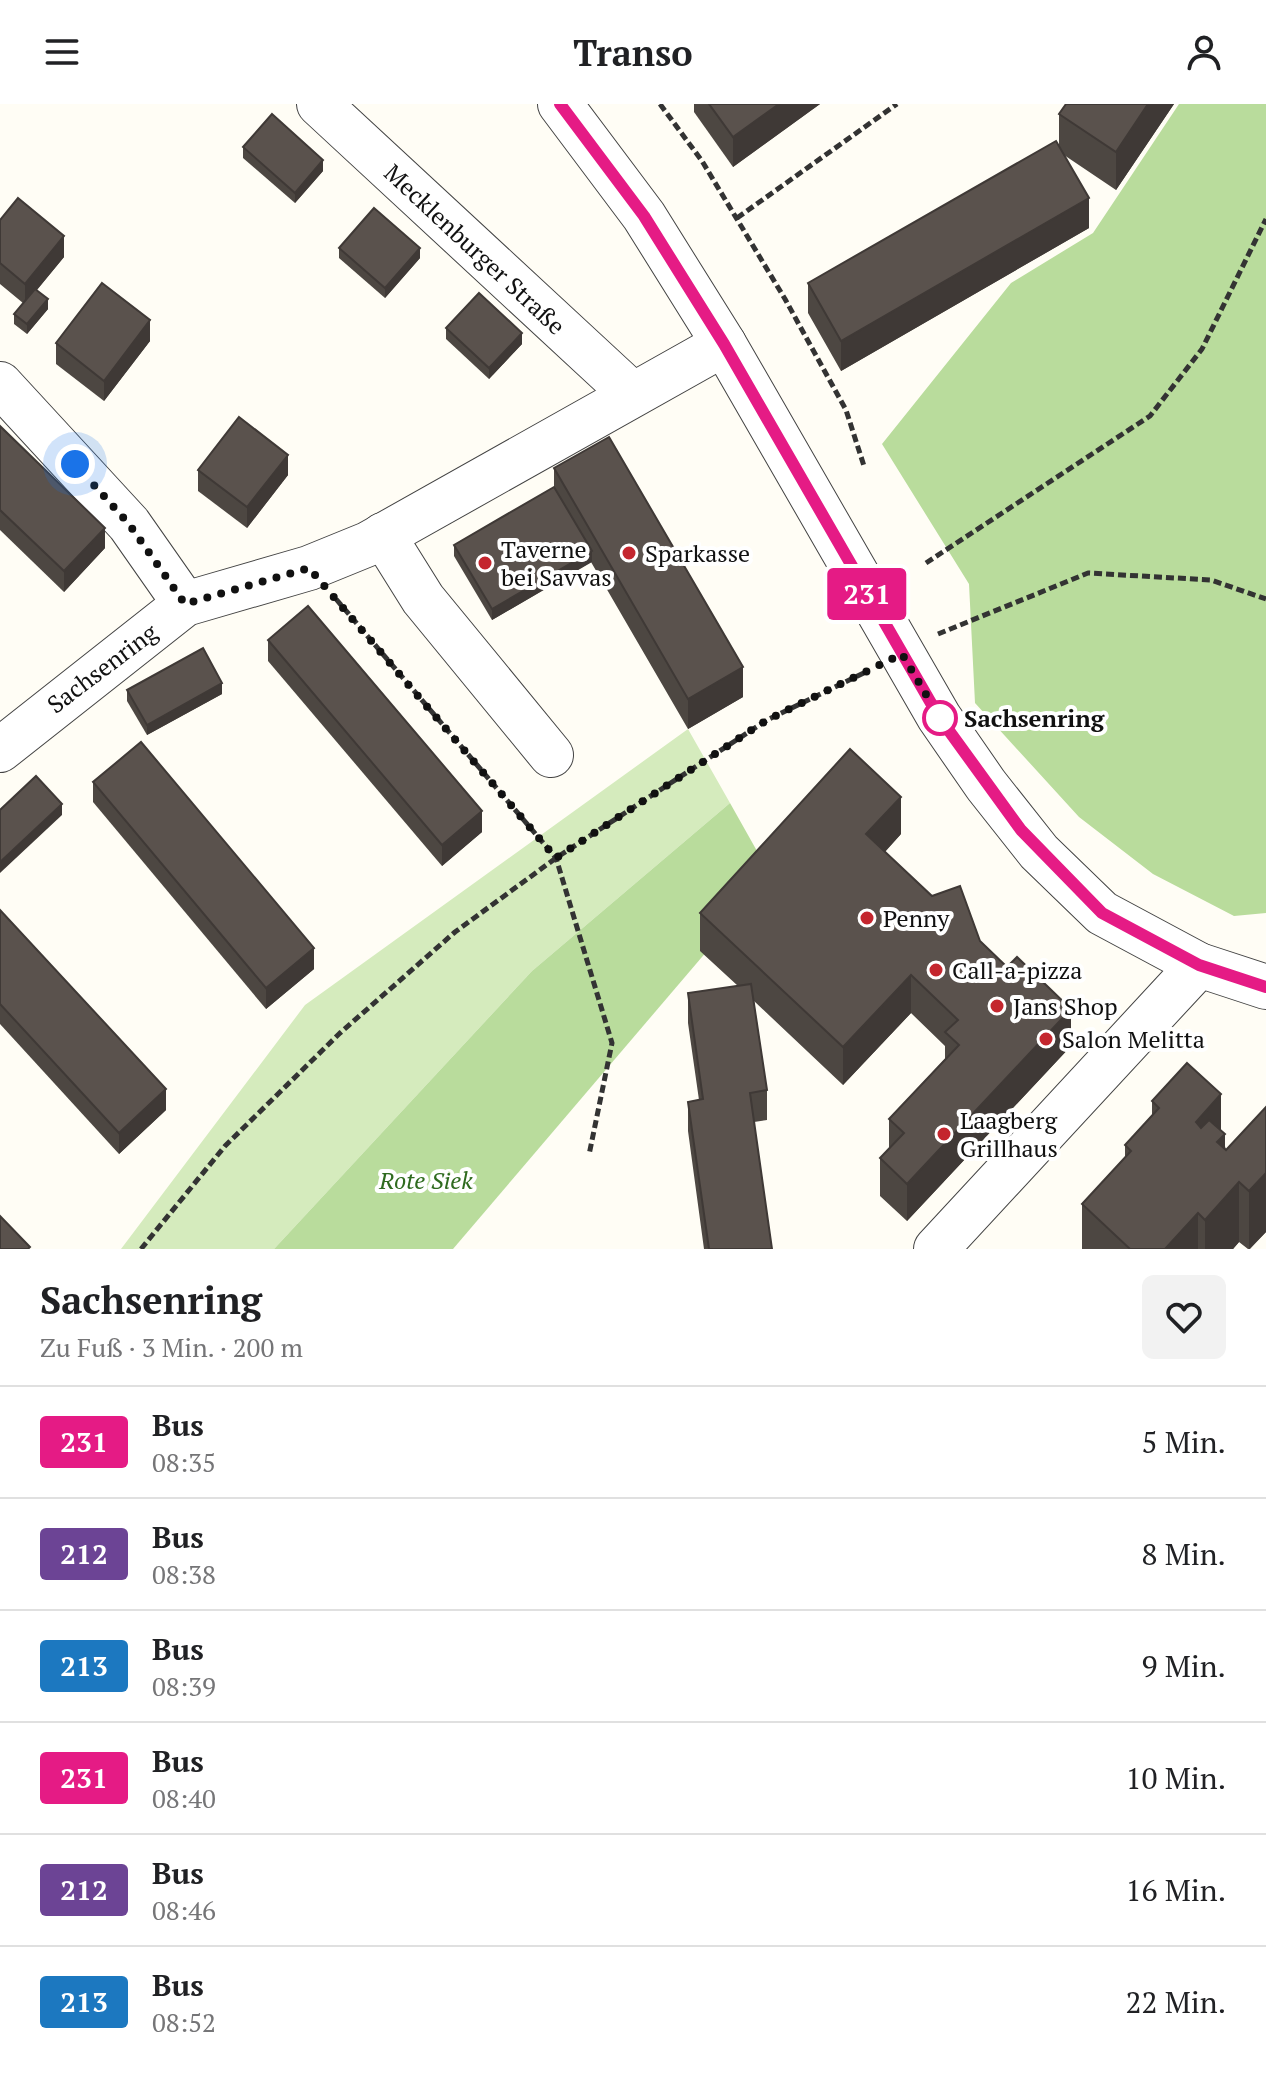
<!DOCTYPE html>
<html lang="de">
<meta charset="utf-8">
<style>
:root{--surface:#fff;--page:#f2f2f2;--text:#202124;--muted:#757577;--line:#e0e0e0}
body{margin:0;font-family:"PT Serif",serif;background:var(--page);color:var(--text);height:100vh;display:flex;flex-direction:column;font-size:30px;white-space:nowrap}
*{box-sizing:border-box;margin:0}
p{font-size:26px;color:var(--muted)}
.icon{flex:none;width:44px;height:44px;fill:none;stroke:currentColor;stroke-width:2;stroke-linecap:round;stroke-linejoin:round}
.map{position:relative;height:1145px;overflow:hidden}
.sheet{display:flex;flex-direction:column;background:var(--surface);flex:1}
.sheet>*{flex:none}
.badge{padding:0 16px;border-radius:6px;font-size:28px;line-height:52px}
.you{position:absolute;width:40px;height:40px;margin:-20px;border:6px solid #fff;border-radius:50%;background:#1a73e8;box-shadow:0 0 0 12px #1a73e833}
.map>.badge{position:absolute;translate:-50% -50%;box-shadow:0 0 0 4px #fff}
.round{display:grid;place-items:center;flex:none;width:84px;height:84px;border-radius:12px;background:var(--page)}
.head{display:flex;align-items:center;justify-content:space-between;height:136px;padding:0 40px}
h1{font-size:38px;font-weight:700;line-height:60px}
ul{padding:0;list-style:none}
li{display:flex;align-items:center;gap:24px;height:112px;padding:0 40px;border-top:2px solid var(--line)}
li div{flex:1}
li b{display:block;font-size:30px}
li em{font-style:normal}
li .badge{min-width:88px;font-weight:700;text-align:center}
header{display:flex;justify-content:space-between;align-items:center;height:104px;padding:0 40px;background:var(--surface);font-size:36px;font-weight:700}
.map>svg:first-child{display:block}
.green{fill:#d5ebbd}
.forest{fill:#b9dc9c}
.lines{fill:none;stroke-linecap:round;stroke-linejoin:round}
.minor-casing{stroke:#444;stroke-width:46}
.path{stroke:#333;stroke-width:5;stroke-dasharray:8 4;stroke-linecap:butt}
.minor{stroke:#fff;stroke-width:44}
.wall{fill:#4d4742}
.shaded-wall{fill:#3f3936}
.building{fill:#5a524d;stroke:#3f3936;stroke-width:2}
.line-casing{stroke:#fff;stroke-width:18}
.line{stroke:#e51b85;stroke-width:12}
.walk{stroke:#111;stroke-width:8;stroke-dasharray:0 14.4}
.poi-dot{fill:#c4262e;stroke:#fff;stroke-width:3}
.stop-dot{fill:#fff;stroke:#e51b85;stroke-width:4}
.labels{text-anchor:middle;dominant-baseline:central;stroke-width:8;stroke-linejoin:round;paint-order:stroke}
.street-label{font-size:24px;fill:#111;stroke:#fff}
.poi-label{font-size:24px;fill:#111;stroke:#fff;text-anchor:start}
.stop-label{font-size:24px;font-weight:bold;fill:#111;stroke:#fff;text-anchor:start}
.park-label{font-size:24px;font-style:italic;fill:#2f6b1f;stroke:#fff}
</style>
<header><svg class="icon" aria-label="menu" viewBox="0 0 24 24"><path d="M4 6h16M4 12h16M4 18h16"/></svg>Transo<svg class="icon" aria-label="person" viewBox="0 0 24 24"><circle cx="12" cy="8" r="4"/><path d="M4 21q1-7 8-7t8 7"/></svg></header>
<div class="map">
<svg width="1266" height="1145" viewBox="0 0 1266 1145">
<rect width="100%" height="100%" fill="#fffdf5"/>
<!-- green -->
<path class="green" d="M688 625 730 699 532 867 274 1145H121L305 901Z"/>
<!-- forest -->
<g class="forest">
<path d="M1179 0H1266V809L1234 812 1153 770 1079 713 975 599 969 480 882 340 1011 179 1093 129Z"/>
<path d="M730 699 771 772 453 1145H274L532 867Z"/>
</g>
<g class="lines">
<defs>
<g id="minor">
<path d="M319 0 631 289"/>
<path d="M560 0 644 112 724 240 939 613 986 681 1039 748 1102 809 1199 861 1266 883"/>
<path d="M0 280 129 420 185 500"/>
<path d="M383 431 423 495 551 651"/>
<path d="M0 646 185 500 309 464 368 440 724 240"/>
<path d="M936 1145 1199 861"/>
</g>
</defs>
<!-- minor casing -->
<use href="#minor" class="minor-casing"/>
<!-- path -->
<g class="path">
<path d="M660 0 702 57 785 195 846 306 864 362"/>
<path d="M737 114 897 0"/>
<path d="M926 459 1150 312 1202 245 1266 115"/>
<path d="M336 495 556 754 612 939 589 1051"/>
<path d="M938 530 1088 469 1211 476 1266 495"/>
<path d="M141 1145 225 1042 340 929 455 828 556 754 767 616 866 568"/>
</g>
<!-- minor -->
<use href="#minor" class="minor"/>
</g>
<!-- wall -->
<g class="wall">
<path d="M694 0H820L733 63 694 8Z"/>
<path d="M1066 0H1174L1116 86 1064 51 1089 124 841 267 808 209V179L1059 43V10Z"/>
<path d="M243 43 323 67 295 99 243 54Z"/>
<path d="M0 116 64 153 37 186 48 205 27 230 14 220V210L23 199 0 180Z"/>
<path d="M339 144 420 154 385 194 339 154Z"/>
<path d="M446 224 522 240 489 275 446 235Z"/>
<path d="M150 237 104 297 56 260V239Z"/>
<path d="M0 322 105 444 64 488 0 426Z"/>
<path d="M554 364 743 593 688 625 591 458 492 516 454 452V441L554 383Z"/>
<path d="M198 366 288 371 247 424 198 387Z"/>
<path d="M268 536 482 728 442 762 268 557Z"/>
<path d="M127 586 222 590 147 631 127 597Z"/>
<path d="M93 678 314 865 266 905 93 698Z"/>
<path d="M901 730 885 748 980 837 1071 942 907 1117 880 1092V1054L889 1045V1015L945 955V942L911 909 843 981 754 897 767 986V1016L754 1018 772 1145H704L688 1027V998L699 996 688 919V889L738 882 700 847V809Z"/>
<path d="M0 806 166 1006 119 1050 0 920Z"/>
<path d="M1152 997 1221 1027 1226 1046 1266 1003V1128L1250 1145H1248L1239 1138 1233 1145H1082V1100L1125 1053V1041L1152 1011Z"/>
</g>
<!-- shaded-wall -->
<g class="shaded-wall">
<path d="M779 0H820L733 63V33Z"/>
<path d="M1148 0H1174L1116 86V48Z"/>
<path d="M323 56V67L295 99V89Z"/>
<path d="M1089 94V124L841 267V237Z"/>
<path d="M64 132V153L25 200V180Z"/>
<path d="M420 144V154L385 194V184Z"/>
<path d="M48 195V205L27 230V220Z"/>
<path d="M150 216V237L104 297V277Z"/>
<path d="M522 229V240L489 275V264Z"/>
<path d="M288 351V371L247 424V403Z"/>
<path d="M105 424V444L64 488V467Z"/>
<path d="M592 447V458L492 516V505Z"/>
<path d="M743 563V593L688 625V595Z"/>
<path d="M222 579V590L147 631V621Z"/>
<path d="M901 693V730L866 768V730Z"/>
<path d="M62 700V711L0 769V758Z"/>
<path d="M482 707V728L442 762V741Z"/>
<path d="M314 844V865L266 905V884Z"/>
<path d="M911 871V909L843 981V943Z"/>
<path d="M1071 905V942L907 1117V1080Z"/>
<path d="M166 985V1006L119 1050V1029Z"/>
<path d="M1221 990V1034L1225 1030V1089L1196 1018Z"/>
<path d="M1266 1069V1128L1249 1145V1087Z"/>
<path d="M1239 1078V1138L1233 1145H1205V1116Z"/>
<path d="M1198 1109V1145H1165Z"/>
</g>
<!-- building -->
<g class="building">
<path d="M709 0H779L733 33Z"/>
<path d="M1066 0H1148L1116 48 1059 10Z"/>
<path d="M272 10 323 56 295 89 243 43Z"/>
<path d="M1056 37 1089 94 841 237 808 179Z"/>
<path d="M18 94 64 132 25 180 0 159V116Z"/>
<path d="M374 104 420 144 385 184 339 144Z"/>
<path d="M102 179 150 216 104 277 56 239Z"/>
<path d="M35 185 48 195 27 220 14 210Z"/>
<path d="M479 189 522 229 489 264 446 224Z"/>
<path d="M239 313 288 351 247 403 198 366Z"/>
<path d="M0 322 105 424 64 467 0 406Z"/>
<path d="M609 333 743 563 688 595 554 364Z"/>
<path d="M554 383 592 447 492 505 454 441Z"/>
<path d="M308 502 482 707 442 741 268 536Z"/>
<path d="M203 544 222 579 147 621 127 586Z"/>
<path d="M141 638 314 844 266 884 93 678Z"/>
<path d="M850 645 901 693 866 730 932 792 960 782 980 837 1007 863 1017 853 1071 905 907 1080 880 1054 904 1029 889 1015 959 941 945 928 958 916 911 871 843 943 700 809Z"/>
<path d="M36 672 62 700 0 758V706Z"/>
<path d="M0 806 166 985 119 1029 0 900Z"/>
<path d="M751 880 767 986 750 989 772 1145H709L688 998 703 995 688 889Z"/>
<path d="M1187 959 1221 990 1196 1018 1201 1024 1209 1016 1225 1030 1217 1038 1226 1046 1266 1003V1069L1249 1087 1239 1078 1205 1116 1198 1109 1165 1145H1130L1082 1100 1131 1047 1125 1041 1159 1004 1152 997Z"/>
<path d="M0 1112 30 1143 28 1145H0Z"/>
</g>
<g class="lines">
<defs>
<path id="line" d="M560 0 644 112 724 240 939 613 1021 726 1102 809 1199 861 1266 883"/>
</defs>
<!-- line casing -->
<use href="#line" class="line-casing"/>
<!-- line -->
<use href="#line" class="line"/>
<!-- walk -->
<path class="walk" d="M75 360 129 420 185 500 309 464 556 754 767 616 902 550 940 614"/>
</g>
<!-- markers -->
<g class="poi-dot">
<circle cx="629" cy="449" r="8"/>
<circle cx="485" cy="459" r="8"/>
<circle cx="867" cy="814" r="8"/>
<circle cx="936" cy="866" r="8"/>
<circle cx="997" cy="902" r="8"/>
<circle cx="1046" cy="935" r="8"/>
<circle cx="944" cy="1030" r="8"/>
</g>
<circle class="stop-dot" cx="940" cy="614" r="16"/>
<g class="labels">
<!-- street labels -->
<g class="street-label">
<text transform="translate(475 145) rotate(43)">Mecklenburger Straße</text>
<text transform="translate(102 564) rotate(-37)">Sachsenring</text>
</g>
<!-- poi labels -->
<g class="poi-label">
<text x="501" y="445">Taverne<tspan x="501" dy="28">bei Savvas</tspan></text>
<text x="645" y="449">Sparkasse</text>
<text x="883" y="814">Penny</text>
<text x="952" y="866">Call-a-pizza</text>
<text x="1013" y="902">Jans Shop</text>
<text x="1062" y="935">Salon Melitta</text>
<text x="960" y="1016">Laagberg<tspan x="960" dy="28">Grillhaus</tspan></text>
</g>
<!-- stop labels -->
<g class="stop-label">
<text x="964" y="614">Sachsenring</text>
</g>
<!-- park labels -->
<g class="park-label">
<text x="426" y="1076">Rote Siek</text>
</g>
</g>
</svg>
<div class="you" style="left:75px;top:360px"></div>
<b class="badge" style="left:867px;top:490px;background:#e51b85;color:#fff">231</b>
</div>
<section class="sheet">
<div class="head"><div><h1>Sachsenring</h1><p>Zu Fuß · 3 Min. · 200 m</p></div><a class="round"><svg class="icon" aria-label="heart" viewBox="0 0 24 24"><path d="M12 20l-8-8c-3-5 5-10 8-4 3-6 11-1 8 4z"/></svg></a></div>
<ul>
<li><span class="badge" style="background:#e51b85;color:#fff">231</span><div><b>Bus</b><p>08:35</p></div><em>5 Min.</em></li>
<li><span class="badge" style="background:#6c4495;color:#fff">212</span><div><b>Bus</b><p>08:38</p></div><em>8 Min.</em></li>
<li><span class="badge" style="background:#1c78c0;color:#fff">213</span><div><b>Bus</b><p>08:39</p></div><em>9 Min.</em></li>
<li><span class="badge" style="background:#e51b85;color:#fff">231</span><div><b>Bus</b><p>08:40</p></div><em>10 Min.</em></li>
<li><span class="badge" style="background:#6c4495;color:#fff">212</span><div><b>Bus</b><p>08:46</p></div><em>16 Min.</em></li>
<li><span class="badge" style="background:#1c78c0;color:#fff">213</span><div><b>Bus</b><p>08:52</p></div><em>22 Min.</em></li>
</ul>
</section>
